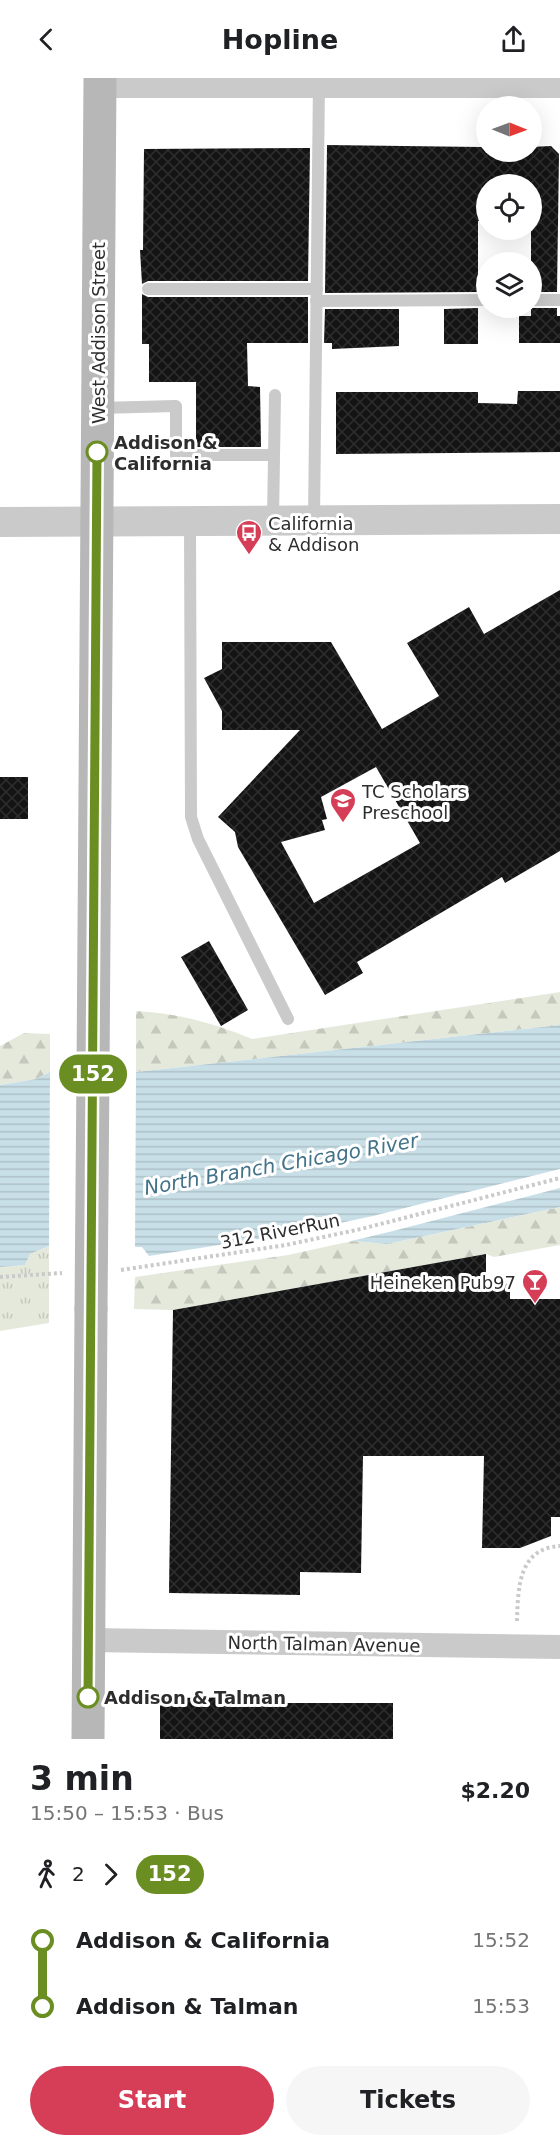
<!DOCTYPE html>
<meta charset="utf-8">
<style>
:root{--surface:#fff;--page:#f6f6f6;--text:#202124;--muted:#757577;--accent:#d63d57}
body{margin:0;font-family:"DejaVu Sans",sans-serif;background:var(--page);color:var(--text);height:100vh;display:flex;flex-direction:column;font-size:22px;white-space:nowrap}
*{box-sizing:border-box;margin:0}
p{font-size:20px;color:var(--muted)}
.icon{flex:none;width:33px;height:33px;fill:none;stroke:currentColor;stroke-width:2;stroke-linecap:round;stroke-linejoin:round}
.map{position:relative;height:1661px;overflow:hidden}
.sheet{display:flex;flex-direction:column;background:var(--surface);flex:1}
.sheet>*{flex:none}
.badge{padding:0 12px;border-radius:20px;font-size:21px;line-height:39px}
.needle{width:39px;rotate:91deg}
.fabs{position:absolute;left:476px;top:18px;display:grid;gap:12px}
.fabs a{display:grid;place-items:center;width:66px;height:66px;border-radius:50%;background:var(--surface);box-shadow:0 6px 24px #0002;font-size:30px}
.map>.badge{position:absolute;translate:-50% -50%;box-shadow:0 0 0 3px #fff}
.legs{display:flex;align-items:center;gap:9px;height:66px;padding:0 30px;font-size:20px}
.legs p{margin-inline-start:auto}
.headline{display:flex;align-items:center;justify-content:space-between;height:102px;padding:0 30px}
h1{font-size:33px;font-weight:700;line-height:45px}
.cta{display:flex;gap:12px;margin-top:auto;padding:12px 30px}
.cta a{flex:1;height:69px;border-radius:36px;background:var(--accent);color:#fff;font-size:24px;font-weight:700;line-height:69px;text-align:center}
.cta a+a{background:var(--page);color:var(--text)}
ul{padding:0 30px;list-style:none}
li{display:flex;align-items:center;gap:21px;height:66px;font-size:22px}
li i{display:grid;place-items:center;width:9px;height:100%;margin:0 8px;background:currentColor}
li i::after{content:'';width:15px;height:15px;margin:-8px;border:4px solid;border-radius:50%;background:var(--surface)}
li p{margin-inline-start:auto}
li:first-child i{background:linear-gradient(#0000 50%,currentColor 0)}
li:last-child i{background:linear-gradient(currentColor 50%,#0000 0)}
header{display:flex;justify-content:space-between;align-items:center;height:78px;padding:0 30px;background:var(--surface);font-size:27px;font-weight:700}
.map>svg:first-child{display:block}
.forest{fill:url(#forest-firs)}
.park{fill:url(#park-tufts)}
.water{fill:url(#water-rules)}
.pier{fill:#fff}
.building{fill:url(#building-cross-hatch);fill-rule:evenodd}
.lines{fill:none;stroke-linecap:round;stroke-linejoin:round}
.path{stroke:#cacaca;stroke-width:4;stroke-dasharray:3 3;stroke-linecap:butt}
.service{stroke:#cacaca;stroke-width:12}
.minor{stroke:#cacaca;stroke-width:24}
.tertiary{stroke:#cacaca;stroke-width:30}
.secondary{stroke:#b7b7b7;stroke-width:33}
.secondary-bridge{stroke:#b7b7b7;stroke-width:33}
.line-1-casing{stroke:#fff;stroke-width:14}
.line-1{stroke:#6b8e23;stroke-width:9}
.stop-1-dot{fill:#fff;stroke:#6b8e23;stroke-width:3}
.labels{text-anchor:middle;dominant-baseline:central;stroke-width:6;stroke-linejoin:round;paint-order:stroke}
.street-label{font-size:18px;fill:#2d2d2d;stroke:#fff}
.stop-label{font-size:18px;font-weight:bold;fill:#2d2d2d;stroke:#fff;text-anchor:start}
.poi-label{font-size:18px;fill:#2d2d2d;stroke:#fff;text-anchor:start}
.water-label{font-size:20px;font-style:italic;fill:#427388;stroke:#fff}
</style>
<header><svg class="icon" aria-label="back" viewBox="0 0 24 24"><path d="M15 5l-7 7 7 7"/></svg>Hopline<svg class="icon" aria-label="share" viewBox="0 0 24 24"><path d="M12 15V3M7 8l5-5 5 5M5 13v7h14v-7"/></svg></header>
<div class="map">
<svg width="560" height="1661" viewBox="0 0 560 1661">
<defs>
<pattern id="forest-firs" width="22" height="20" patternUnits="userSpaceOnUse" patternTransform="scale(1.5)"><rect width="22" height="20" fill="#e4e9dc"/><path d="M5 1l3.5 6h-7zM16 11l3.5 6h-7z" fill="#c4c8bd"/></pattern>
<pattern id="park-tufts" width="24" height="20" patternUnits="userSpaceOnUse" patternTransform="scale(1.5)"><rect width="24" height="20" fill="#e4e9dc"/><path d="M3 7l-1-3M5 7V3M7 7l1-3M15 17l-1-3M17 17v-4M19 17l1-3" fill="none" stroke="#c4c8bd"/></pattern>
<pattern id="water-rules" width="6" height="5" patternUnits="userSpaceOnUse" patternTransform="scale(1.5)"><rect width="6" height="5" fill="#c9dfe8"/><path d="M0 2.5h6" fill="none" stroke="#adc0c7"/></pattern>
<pattern id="building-cross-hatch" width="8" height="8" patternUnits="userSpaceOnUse" patternTransform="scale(1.5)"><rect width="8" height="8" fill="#141414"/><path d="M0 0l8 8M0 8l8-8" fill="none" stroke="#2e2e2e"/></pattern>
</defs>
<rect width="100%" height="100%" fill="#fff"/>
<!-- forest -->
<g class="forest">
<path d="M560 914V947L136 994V933C177 935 214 945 252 961Z"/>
<path d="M24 955 50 956V994L36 1001 0 1007V968Z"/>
<path d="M560 1129V1167L494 1179 486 1176 173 1232 134 1231 135 1199 288 1177 352 1163 387 1166Z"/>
</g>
<!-- park -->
<path class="park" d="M49 1168V1245L0 1253V1189L25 1187 30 1176Z"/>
<!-- water -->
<path class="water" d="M560 947V1129L387 1166 284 1157 149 1178 142 1169H135L134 1164H49V1168L30 1176 25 1187 0 1189V1007L36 1001 50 994H136Z"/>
<!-- pier -->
<g class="pier">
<path d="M50 994H136L135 1172 131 1166 52 1167 49 1172Z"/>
<path d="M560 1091V1110L393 1153 343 1165 285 1160 284 1157 373 1138Z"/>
</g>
<!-- building -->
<g class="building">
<path d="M327 67 480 69H486V74H531V69L551 68 559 76 557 214H531V106H486V143H478V214L325 215Z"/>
<path d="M310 70 308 203H148L142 206 140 172H143L144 71Z"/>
<path d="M142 216 148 219H308V265H247L248 308 260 309 261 369H196V304H149V266H142Z"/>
<path d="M478 230V266H444V231Z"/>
<path d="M531 230H557V238H560V265H519V238H531Z"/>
<path d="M325 231H399V268L332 271V265H324Z"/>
<path d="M518 313H560V374L336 376V314H478V325L517 326Z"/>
<path d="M560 512V773L505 805 502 799 357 884 363 895 325 917 238 769 235 754 218 739 300 652H222V633L204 600 222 591V564H331L382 651 439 618 407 565 469 529 484 556ZM376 689 420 765 314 825 281 764 325 752 322 742 327 741 321 719Z"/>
<rect x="0" y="699" width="28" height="42"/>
<path d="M209 863 248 932 221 948 181 879Z"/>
<path d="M486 1176V1205L510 1206V1221H560V1439H551V1458L520 1470H482L484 1378H363L361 1495 300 1494V1517L169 1515 173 1232Z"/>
<path d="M279 1619V1625H393V1661H160V1620Z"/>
</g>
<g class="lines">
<!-- path -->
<g class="path">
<path d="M121 1192 286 1167 361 1151 560 1100"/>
<path d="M0 1199 62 1195"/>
<path d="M517 1543C518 1511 518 1470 560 1468"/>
</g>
<!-- service -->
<g class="service">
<path d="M148 211H317"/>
<path d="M531 222H560"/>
<path d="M316 223 486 222"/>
<path d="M99 330 176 328V377H274"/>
<path d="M273 442 275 317"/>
<path d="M314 442 319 5"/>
<path d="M190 444 191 739 198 761 288 941"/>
</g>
<!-- minor -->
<g class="minor">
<path d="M100 8H560"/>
<path d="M89 1562 560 1569"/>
</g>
<!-- tertiary -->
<path class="tertiary" d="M0 444 560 441"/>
<!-- secondary -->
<g class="secondary">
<path d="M93 994 100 0"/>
<path d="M88 1661 91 1231"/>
</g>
<!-- secondary-bridge -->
<path class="secondary-bridge" d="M91 1231 93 994"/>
</g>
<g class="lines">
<defs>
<path id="line-1" d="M88 1619 97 374"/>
</defs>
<!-- line-1 casing -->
<use href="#line-1" class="line-1-casing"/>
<!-- line-1 -->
<use href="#line-1" class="line-1"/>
</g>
<!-- icons -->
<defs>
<symbol id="bus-pin" viewBox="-11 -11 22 30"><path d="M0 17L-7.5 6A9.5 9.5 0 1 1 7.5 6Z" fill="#d63d57" stroke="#fff"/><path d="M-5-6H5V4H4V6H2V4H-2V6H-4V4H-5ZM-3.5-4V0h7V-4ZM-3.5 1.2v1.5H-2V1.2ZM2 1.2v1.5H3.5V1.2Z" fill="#fff"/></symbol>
<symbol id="school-pin" viewBox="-11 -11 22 30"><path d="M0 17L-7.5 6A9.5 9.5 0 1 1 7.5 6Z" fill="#d63d57" stroke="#fff"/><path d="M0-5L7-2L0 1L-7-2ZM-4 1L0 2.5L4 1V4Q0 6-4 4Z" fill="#fff"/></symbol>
<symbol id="bar-pin" viewBox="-11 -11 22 30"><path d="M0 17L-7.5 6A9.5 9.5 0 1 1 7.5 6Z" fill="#d63d57" stroke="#fff"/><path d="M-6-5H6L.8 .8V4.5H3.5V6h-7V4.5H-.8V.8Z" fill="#fff"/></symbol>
</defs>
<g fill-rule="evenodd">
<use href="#bus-pin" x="234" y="440" width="30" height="40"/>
<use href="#school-pin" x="328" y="708" width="30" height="40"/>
<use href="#bar-pin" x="520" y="1189" width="30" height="40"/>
</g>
<!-- markers -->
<g class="stop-1-dot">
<circle cx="97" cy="374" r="10"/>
<circle cx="88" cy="1619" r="10"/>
</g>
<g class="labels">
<!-- street labels -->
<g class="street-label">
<text transform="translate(98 255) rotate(-90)">West Addison Street</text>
<text transform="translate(280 1153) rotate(-11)">312 RiverRun</text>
<text transform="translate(324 1566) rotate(1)">North Talman Avenue</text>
</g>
<!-- stop labels -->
<g class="stop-label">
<text x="114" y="364">Addison &amp;<tspan x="114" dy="21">California</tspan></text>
<text x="104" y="1619">Addison &amp; Talman</text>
</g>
<!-- poi labels -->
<g class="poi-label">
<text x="268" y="445">California<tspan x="268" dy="21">&amp; Addison</tspan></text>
<text x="362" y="713">TC Scholars<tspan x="362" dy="21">Preschool</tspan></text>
<text x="516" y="1204" text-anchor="end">Heineken Pub97</text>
</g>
<!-- water labels -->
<g class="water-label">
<text transform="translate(281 1086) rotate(-10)">North Branch Chicago River</text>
</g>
</g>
</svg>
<div class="fabs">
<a><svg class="needle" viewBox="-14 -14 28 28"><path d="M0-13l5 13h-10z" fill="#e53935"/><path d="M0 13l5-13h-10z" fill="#757577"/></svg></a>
<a><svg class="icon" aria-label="locate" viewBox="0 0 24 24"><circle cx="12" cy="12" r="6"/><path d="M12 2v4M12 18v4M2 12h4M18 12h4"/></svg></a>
<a><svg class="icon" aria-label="layers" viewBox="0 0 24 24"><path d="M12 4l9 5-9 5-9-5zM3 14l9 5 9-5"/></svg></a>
</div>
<b class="badge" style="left:93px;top:996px;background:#6b8e23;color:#fff">152</b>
</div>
<section class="sheet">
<div class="headline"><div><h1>3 min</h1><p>15:50 – 15:53 · Bus</p></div><b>$2.20</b></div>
<div class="legs"><svg class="icon" aria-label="walk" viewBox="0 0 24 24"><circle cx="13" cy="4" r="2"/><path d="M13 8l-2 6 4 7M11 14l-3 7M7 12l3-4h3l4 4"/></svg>2<svg class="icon" aria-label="forward" viewBox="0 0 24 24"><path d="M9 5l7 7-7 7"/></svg><b class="badge" style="background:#6b8e23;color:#fff">152</b></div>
<ul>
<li><i style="color:#6b8e23"></i><b>Addison &amp; California</b><p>15:52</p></li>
<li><i style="color:#6b8e23"></i><b>Addison &amp; Talman</b><p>15:53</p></li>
</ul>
<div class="cta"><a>Start</a><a>Tickets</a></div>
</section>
